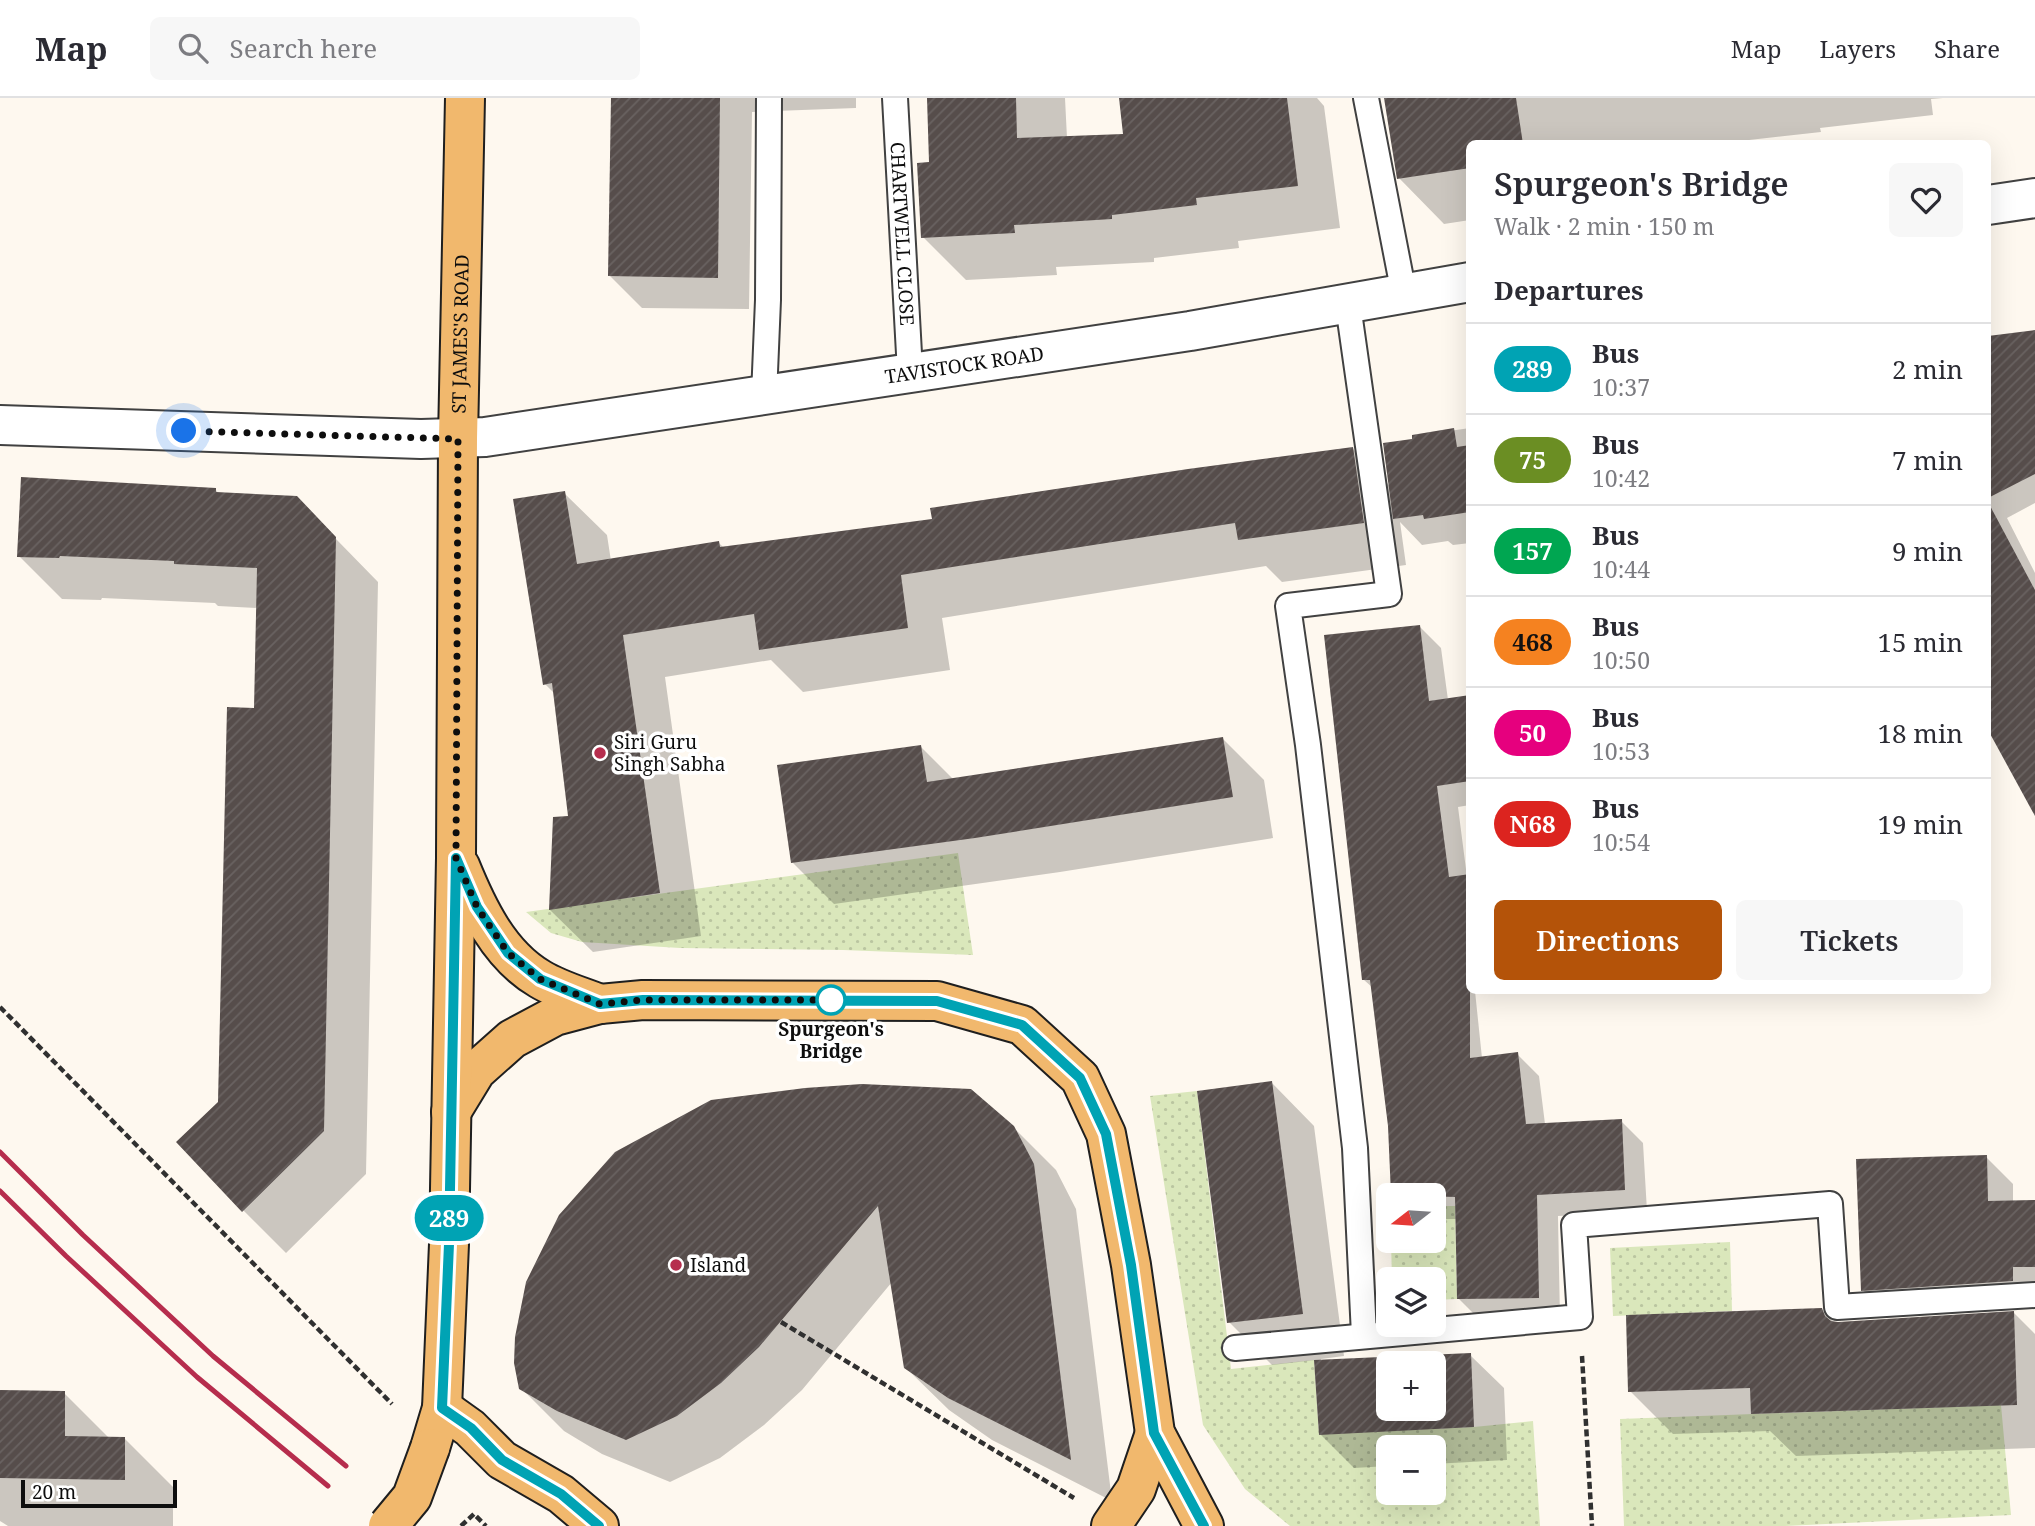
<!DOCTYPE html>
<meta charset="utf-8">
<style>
:root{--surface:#fff;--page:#f7f7f7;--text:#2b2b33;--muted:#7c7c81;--line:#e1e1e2;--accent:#b45309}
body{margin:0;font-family:"Noto Serif",serif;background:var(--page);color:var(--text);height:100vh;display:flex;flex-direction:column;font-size:26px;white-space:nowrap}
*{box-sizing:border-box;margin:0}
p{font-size:23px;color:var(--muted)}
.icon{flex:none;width:38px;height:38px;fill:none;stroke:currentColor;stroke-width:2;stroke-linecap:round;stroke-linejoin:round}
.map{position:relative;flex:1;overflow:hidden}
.details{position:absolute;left:1466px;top:42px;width:525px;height:854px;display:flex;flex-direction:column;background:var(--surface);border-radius:10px;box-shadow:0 7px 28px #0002}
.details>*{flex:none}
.badge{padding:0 14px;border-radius:23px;font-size:24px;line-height:46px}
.needle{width:46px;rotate:253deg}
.tools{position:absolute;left:1376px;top:1085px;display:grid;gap:14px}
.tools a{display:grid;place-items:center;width:70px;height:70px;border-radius:10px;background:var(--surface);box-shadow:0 7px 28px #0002;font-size:35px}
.scale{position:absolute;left:21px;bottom:18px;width:156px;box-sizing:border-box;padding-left:7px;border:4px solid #0e0e0e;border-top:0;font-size:19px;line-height:24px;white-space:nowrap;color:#0e0e0e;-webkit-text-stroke:5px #fff;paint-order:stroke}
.you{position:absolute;width:35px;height:35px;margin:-18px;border:5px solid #fff;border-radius:50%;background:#1a73e8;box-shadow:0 0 0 10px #1a73e833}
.map>.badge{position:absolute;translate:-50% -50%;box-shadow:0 0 0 4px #fff}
h2{padding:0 28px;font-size:26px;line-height:63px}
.round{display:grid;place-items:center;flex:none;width:74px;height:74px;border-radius:10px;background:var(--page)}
.head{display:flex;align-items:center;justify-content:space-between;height:119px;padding:0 28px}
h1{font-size:33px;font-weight:600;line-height:52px}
.primary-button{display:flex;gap:14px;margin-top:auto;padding:14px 28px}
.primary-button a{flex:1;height:80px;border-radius:10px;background:var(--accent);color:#fff;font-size:28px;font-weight:600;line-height:80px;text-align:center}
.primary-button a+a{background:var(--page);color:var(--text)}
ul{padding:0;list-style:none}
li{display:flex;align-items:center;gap:21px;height:91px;padding:0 28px;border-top:2px solid var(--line)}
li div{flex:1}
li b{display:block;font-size:26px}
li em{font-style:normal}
li .badge{min-width:77px;font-weight:700;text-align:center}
header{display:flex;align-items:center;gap:42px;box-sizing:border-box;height:98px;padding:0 35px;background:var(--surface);border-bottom:2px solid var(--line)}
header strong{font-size:33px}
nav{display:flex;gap:38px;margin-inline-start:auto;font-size:24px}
.search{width:490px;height:63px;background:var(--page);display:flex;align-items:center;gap:18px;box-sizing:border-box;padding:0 24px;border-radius:10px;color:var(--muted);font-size:26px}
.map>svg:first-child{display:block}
.grass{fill:url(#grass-dots);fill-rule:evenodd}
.shadow{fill:#0003;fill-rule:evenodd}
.building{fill:url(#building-hatch);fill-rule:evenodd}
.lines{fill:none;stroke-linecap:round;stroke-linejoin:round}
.lane-casing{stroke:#414141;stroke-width:28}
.street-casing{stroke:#414141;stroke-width:42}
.primary-casing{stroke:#1f1f1f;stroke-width:42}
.path{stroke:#303030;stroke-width:4.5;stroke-dasharray:7 3.5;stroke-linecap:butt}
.lane{stroke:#fff;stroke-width:24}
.street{stroke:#fff;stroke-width:38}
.primary{stroke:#f1b86d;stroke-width:38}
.rail{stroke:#b62d4d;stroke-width:5}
.primary-bridge-casing{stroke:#1f1f1f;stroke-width:42;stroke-linecap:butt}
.primary-bridge{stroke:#f1b86d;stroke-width:38}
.line-casing{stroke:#fff;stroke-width:16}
.line{stroke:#00a3b4;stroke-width:10}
.walk{stroke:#0e0e0e;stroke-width:7;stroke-dasharray:0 12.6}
.poi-dot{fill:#b62d4d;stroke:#fff;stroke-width:2.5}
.stop-dot{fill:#fff;stroke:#00a3b4;stroke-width:3.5}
.labels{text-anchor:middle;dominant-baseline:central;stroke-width:7;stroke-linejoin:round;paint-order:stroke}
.street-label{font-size:19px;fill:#0e0e0e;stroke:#fff}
.poi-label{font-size:19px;fill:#0e0e0e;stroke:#fff;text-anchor:start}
.stop-label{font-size:19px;font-weight:bold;fill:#0e0e0e;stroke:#fff}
</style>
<header>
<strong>Map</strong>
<div class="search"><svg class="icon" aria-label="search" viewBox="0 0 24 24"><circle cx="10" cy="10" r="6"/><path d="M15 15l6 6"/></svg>Search here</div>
<nav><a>Map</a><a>Layers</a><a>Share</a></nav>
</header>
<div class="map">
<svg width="2035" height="1428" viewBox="0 0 2035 1428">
<defs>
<pattern id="grass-dots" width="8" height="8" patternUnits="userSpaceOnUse" patternTransform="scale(1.75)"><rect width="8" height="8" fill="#dae7bb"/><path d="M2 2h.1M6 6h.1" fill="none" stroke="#bac5a0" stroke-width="1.8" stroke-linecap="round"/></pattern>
<pattern id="building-hatch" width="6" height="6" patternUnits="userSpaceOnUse" patternTransform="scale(1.75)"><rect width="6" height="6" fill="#564d4b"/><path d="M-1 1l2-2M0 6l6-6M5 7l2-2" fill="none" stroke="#696261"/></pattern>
</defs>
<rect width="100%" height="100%" fill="#fef8ef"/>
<!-- grass -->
<g class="grass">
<path d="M958 755 973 857 843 852 680 850 582 844 551 835 526 814Z"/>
<path d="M1197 993 1231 1271 1314 1262 1319 1336 1474 1329 1533 1323 1540 1428H1290L1245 1391 1203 1327 1150 998ZM1388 1349H1433V1395H1388Z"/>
<path d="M1433 1108H1455L1457 1201 1433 1202V1181H1392L1391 1143H1433Z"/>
<path d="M1730 1144 1732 1213 1613 1218 1610 1150Z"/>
<path d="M2001 1307 2011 1417 1785 1428H1624L1620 1321Z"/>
</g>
<!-- shadow -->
<g class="shadow">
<path d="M613 0H856V10L752 14 749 211 642 210 610 178Z"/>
<path d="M928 0H1065L1067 40 1125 37 1120 0H1317L1324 8 1340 130 1238 143 1239 150 1154 160V164L1056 169 1057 177 966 182 923 139 931 66Z"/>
<path d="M1386 0H1943L1931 1 1933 17 1820 30 1821 34 1714 46H1470V122L1444 126 1399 80Z"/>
<path d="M2035 234V405L2007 420 2035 475V715L1988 625V240Z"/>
<path d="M1470 330V445L1453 447 1448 443 1422 447 1400 424 1406 467 1282 484 1266 468 942 520 950 572 803 594 771 562 665 579 701 838 593 854 550 812 570 719 555 596 545 586 564 395 607 437 611 463 719 445 724 450 934 422 1353 351 1391 389 1414 343V338Z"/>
<path d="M215 391 219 396 296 400 378 484 366 1076 286 1155 243 1112 220 1004 256 612 258 510 218 508 215 505 102 500 101 502 62 501 19 458Z"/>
<path d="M1419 528 1441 550 1448 602 1470 599V707L1458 709 1467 779 1470 778V892H1479L1475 893 1482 960 1517 956 1539 978 1545 1026 1621 1023 1643 1045 1647 1113 1558 1118 1560 1221 1481 1223 1459 1201 1457 1121H1433V1097H1393L1390 1028 1373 890 1364 882Z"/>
<path d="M1223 641 1264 682 1273 740 1060 774 834 806 793 765 921 649 954 682Z"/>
<path d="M1272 985 1314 1028 1344 1258 1321 1261V1264L1470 1257 1504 1290 1507 1362 1433 1366V1349H1388V1368L1354 1370 1320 1336 1316 1262 1272 1267 1229 1224ZM1388 1265H1433V1311H1388Z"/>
<path d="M1013 1029 1056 1072 1076 1111 1112 1403 992 1342 949 1312 905 1269 892 1184 802 1292 764 1327 720 1360 670 1384 602 1356 564 1333 521 1290Z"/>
<path d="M1986 1059 2013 1086V1105L2035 1104V1210L1889 1219 1863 1192Z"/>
<path d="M1821 1212 1835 1225 2014 1215 2035 1236V1350L1796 1358 1770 1333 1673 1336 1630 1293Z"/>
<path d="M0 1294 64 1295 109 1340H124L173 1389V1428H8L0 1423Z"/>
</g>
<!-- building -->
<g class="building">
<path d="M611 0H720L718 180 608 178Z"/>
<path d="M927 0H1016L1017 40 1123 36 1119 0H1287L1298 88 1196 100 1197 107 1112 117V121L1014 127 1015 135 921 140 917 65 929 64Z"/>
<path d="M1384 0H1516L1523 46H1470V70L1397 81Z"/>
<path d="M2035 232V376L1988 400V238Z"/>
<path d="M1454 330 1457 349 1470 347V414L1424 421 1423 417 1393 421 1383 345 1412 341V337Z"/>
<path d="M1353 349 1364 425 1238 442 1235 425 901 477 908 530 759 552 754 516 623 537 660 795 549 812 553 719 568 718 552 585 543 587 513 401 565 393 577 466 719 443 720 449 932 421 930 410 1188 371Z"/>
<path d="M21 379 216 390V394L297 398 336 439 324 1033 242 1114 176 1044 218 1004 227 609 254 610 257 470 174 466V463L60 458 59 460 17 459Z"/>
<path d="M1988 404 2035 492V718L1988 632Z"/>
<path d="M1420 527 1429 603 1470 597V683L1437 688 1449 779 1470 776V960L1518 954 1526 1026 1622 1021 1625 1092 1537 1097 1539 1200 1457 1201 1455 1099 1391 1097 1388 1028 1370 882H1362L1324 537Z"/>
<path d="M1223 639 1233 699 975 740 791 765 777 667 921 647 927 684Z"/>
<path d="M1272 983 1303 1216 1227 1225 1197 993Z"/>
<path d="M862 986 971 991 1014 1028 1034 1066 1071 1362 948 1300 904 1270 878 1108 759 1249 721 1285 677 1318 626 1342 557 1313 519 1291 514 1265 515 1239 526 1184 559 1117 615 1054 711 1002 805 990Z"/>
<path d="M1987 1057 1988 1103 2035 1102V1169H2013V1183L1861 1193 1856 1061Z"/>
<path d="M1822 1210 1825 1218 1831 1223 1838 1224 2014 1213 2017 1307 1751 1316 1750 1290 1628 1294 1626 1217Z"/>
<path d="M1471 1255 1474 1329 1319 1337 1314 1262ZM1388 1265H1433V1311H1388Z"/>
<path d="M0 1292 65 1293V1338L125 1339V1382L0 1380Z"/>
</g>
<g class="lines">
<defs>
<g id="lane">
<path id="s1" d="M895 0 910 274"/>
<path d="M1366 0 1404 196"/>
<path d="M1348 207 1389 496 1288 508 1308 647 1355 1050 1364 1237"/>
<path d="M764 298 768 202 769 0"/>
<path d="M1235 1250 1580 1219 1574 1127 1830 1106 1837 1209 2035 1197"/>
</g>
<g id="street">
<path d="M1988 107 2035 100"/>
<path id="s2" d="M0 327 421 341 485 339 1190 233 1470 184"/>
</g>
<g id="primary">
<path d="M460 768C477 810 499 857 540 881 558 892 580 898 600 906"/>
<path d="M451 1014 476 973 512 941 555 918 600 906 643 902 937 903 1022 927 1080 980 1106 1036 1131 1167 1155 1335 1204 1428"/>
<path d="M442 1310 470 1330 502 1362 561 1396 599 1428"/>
<path id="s3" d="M430 1350 442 1310 449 1146 456 760 458 341 465 0"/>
<path d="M1111 1428 1136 1391 1155 1335"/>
</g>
</defs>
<!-- lane casing -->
<use href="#lane" class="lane-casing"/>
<!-- street casing -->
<use href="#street" class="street-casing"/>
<!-- primary casing -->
<use href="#primary" class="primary-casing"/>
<!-- path -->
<g class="path">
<path d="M0 909 392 1306"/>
<path d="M781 1224 1074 1400"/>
<path d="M1582 1258 1592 1428"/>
<path d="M461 1428 474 1416 486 1428"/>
</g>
<!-- lane -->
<use href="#lane" class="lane"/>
<!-- street -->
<use href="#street" class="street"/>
<!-- primary -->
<use href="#primary" class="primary"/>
<!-- rail -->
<g class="rail">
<path d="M0 1054 83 1137 213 1258 346 1368"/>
<path d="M0 1093 66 1158 197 1279 328 1388"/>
</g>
<defs>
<path id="primary-bridge" d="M388 1428 412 1399 430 1350"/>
</defs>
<!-- primary-bridge casing -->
<use href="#primary-bridge" class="primary-bridge-casing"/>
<!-- primary-bridge -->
<use href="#primary-bridge" class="primary-bridge"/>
</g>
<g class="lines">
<defs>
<path id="line" d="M599 1428 561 1396 502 1362 471 1330 442 1310 449 1146 456 760 477 809 508 855 540 881 600 906 643 902 937 903 1022 927 1080 980 1106 1036 1131 1167 1154 1335 1204 1428"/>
</defs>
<!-- line casing -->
<use href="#line" class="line-casing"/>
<!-- line -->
<use href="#line" class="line"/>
<!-- walk -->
<path class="walk" d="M184 333 458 341 456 760 477 809 508 855 540 881 600 906 643 902H831"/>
</g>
<!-- markers -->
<g class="poi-dot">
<circle cx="600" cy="655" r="7"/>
<circle cx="676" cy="1167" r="7"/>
</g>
<circle class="stop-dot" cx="831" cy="902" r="14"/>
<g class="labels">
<!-- street labels -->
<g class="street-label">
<text stroke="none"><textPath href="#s1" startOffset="136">CHARTWELL CLOSE</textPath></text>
<text stroke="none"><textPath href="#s3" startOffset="1116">ST JAMES'S ROAD</textPath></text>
<text stroke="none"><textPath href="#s2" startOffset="970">TAVISTOCK ROAD</textPath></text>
</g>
<!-- poi labels -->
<g class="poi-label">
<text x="614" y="644">Siri Guru<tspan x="614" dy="22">Singh Sabha</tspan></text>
<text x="690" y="1167">Island</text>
</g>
<!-- stop labels -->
<g class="stop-label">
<text x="831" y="931">Spurgeon's<tspan x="831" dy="22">Bridge</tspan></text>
</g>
</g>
</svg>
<div class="tools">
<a><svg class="needle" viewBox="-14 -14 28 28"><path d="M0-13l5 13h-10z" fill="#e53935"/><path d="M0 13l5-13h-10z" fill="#7c7c81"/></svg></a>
<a><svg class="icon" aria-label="layers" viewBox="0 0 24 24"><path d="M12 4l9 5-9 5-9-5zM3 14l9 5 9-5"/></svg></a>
<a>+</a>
<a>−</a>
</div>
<div class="scale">20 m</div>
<div class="you" style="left:184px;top:333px"></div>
<b class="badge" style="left:449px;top:1120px;background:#00a3b4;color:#fff">289</b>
<section class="details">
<div class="head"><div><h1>Spurgeon's Bridge</h1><p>Walk · 2 min · 150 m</p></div><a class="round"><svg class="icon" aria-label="heart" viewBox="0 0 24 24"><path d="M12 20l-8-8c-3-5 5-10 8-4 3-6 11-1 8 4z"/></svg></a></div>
<h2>Departures</h2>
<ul>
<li><span class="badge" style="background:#00a3b4;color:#fff">289</span><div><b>Bus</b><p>10:37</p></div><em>2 min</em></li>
<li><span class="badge" style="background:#6b8e23;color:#fff">75</span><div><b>Bus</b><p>10:42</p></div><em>7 min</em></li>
<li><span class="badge" style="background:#00a651;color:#fff">157</span><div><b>Bus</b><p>10:44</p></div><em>9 min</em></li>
<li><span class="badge" style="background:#f58220;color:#111">468</span><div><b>Bus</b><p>10:50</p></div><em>15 min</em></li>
<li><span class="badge" style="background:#e6007e;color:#fff">50</span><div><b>Bus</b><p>10:53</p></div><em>18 min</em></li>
<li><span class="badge" style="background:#dc241f;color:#fff">N68</span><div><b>Bus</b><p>10:54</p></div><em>19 min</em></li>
</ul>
<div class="primary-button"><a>Directions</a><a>Tickets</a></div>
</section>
</div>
